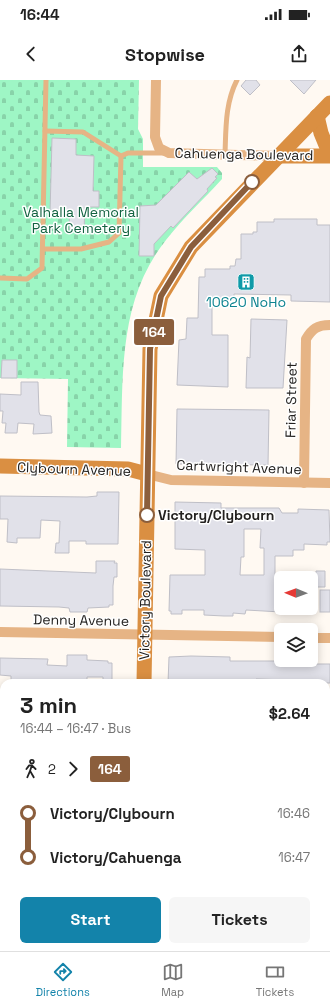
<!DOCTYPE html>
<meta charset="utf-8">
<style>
:root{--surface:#fff;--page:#f6f6f6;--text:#222;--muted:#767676;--line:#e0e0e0;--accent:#1383aa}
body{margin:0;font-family:"Space Grotesk",sans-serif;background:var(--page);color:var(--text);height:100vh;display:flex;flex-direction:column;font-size:15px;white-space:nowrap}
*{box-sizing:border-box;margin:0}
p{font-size:13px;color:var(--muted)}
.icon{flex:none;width:22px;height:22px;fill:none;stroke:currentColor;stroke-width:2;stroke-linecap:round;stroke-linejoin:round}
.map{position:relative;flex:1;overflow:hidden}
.side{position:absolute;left:0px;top:599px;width:330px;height:272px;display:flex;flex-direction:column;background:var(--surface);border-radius:12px 12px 0 0;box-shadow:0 2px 10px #0003}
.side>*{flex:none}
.badge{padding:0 8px;border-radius:3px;font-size:14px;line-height:26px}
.needle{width:26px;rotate:271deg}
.fabs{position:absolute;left:274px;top:491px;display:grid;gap:8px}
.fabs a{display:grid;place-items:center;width:44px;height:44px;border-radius:6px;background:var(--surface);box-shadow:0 2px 10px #0003;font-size:20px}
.map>.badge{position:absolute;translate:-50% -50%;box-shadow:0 0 0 2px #fff}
.legs{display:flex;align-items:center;gap:6px;height:44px;padding:0 20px;font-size:13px}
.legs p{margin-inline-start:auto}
.head{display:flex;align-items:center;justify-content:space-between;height:68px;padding:0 20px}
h1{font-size:22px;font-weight:600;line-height:30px}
.cta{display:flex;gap:8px;margin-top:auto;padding:8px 20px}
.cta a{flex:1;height:46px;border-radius:6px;background:var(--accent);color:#fff;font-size:16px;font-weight:600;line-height:46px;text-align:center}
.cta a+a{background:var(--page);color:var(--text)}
ul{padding:0 20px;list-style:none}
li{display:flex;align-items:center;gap:14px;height:44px;font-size:15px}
li i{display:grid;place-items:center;width:6px;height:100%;margin:0 5px;background:currentColor}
li i::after{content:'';width:10px;height:10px;margin:-5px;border:3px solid;border-radius:50%;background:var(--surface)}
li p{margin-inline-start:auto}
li:first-child i{background:linear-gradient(#0000 50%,currentColor 0)}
li:last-child i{background:linear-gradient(currentColor 50%,#0000 0)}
.status{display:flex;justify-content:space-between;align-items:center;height:28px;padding:0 20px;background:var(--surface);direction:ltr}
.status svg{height:11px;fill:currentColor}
header{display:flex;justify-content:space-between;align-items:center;height:52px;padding:0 20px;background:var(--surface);font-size:18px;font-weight:600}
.tab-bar{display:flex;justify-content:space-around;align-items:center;height:56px;border-top:1px solid var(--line);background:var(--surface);font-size:11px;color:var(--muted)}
.tab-bar a{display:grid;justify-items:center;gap:2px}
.tab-bar .active{color:var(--accent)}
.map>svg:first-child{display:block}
.cemetery{fill:url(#cemetery-stones)}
.building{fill:#e1e1e9;stroke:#bfbfc7;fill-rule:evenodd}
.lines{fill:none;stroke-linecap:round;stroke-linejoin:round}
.lane{stroke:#e6b485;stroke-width:5}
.street{stroke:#e6b485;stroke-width:10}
.secondary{stroke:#da8f42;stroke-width:15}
.line-1-casing{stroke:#fff;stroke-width:9}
.line-1{stroke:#8b5e3c;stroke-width:6}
.stop-1-dot{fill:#fff;stroke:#8b5e3c;stroke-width:2}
.labels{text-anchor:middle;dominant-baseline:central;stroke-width:3;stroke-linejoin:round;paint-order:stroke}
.street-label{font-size:14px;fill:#23211f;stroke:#fff}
.park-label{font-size:14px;fill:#116340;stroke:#fff}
.culture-label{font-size:14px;fill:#0d838f;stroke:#fff}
.stop-label{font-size:14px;font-weight:bold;fill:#23211f;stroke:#fff;text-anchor:start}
</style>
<div class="status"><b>16:44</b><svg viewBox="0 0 49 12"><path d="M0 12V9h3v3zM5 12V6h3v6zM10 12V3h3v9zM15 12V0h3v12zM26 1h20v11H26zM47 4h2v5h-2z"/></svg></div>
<header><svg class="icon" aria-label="back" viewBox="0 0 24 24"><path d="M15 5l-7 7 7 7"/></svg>Stopwise<svg class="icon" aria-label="share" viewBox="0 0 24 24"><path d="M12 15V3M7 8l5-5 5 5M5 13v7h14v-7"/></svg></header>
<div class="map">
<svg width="330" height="871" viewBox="0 0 330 871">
<defs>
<pattern id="cemetery-stones" width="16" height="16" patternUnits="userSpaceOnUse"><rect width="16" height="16" fill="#9ef6c5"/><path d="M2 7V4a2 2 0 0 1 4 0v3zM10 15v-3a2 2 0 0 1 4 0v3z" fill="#88d3a9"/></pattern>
</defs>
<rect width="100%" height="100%" fill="#fff9f2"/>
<!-- cemetery -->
<path class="cemetery" d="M0 0H139L138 49 143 59V87H217L222 93V99C204 119 183 138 166 160 118 220 123 295 121 368L67 367 68 299 0 298Z"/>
<!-- building -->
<g class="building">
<path d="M246 0H256L260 5 250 15 241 6Z"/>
<path d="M290 0H316L304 14Z"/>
<path d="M52 58 76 59V75L94 76 93 111H99V127H85L84 150H70L69 134 50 133Z"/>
<path d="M212 88 218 94 215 97 217 98 207 109 208 111 173 148 171 146 154 164V176H139L140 126 156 125 189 92 197 99Z"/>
<path d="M274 139H317V145H330V222L291 221V215L234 214V219H212V255H228V307L177 305 179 260 186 259 187 238H198L199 197H205V189H230V186H235L236 179H241V154H253V152H257V142H274Z"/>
<path d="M251 239 287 240 283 308H246L247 277 250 278Z"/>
<path d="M2 280H17V298H1Z"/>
<path d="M21 302H38L39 332 40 335 51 336 52 353 33 354 34 344 18 343 17 353H5L6 343H2L3 331H0V314L21 315Z"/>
<path d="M177 329 269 330 268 385 176 384Z"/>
<path d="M97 412H119L118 464H86V461H69V473H55L56 463H59L60 441 41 440 40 458H17V463L7 462 8 439H0V416L87 417 97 416Z"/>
<path d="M175 422 221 423V428H279L282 433H298V429L329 430 330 462H327V465L304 464V470H293V476H275V511H280L281 532 246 530 245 534 233 533V536H224L204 535V530H182V534H171V531H169L170 495H205V470L175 469ZM244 449H261L260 468H264V495H240L241 477H244Z"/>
<path d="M96 481H115L114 483H117V497H114L113 506V525H109V527L88 528 87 532H70L69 528 59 527 0 526V489L96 493Z"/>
<path d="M316 491H325V507H311V495H316Z"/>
<rect x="320" y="510" width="10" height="22"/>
<path d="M67 575H87V580L108 581V583H112V603H103V597H87V603H11V596L0 595V578L48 579 47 585 67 586Z"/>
<path d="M191 576 230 577V581H304V583L310 584H330V603H289V600L256 599 253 603H168L169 577Z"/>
</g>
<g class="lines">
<!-- lane -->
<g class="lane">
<path d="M45 51 83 52 121 76"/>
<path d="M225 74C226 49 225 23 237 0"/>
<path d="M43 169H81L109 162 119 153 121 76 128 73H164"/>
<path d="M0 198 27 199 42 188 46 0"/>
<path d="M232 871 234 867"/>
</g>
<!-- street -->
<g class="street">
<path d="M156 0 155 57 159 68 169 73 278 76"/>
<path d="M147 394 171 400 330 403"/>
<path d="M304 403 306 259C312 249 317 245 330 245"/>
<path d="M0 552 281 557"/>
<path d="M311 558H330"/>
<path d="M0 711H4"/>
<path d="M326 717H330"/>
</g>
<!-- secondary -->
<g class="secondary">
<path d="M317 36 321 53 330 75"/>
<path d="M278 76H330"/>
<path d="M0 386 128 389 147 394"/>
<path d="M144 603 150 269 161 216 191 167 330 23"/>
<path d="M139 871V867"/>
</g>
</g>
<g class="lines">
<defs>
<path id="line-1" d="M147 435 150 269 161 216 191 167 252 102"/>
</defs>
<!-- line-1 casing -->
<use href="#line-1" class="line-1-casing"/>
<!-- line-1 -->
<use href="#line-1" class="line-1"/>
</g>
<!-- icons -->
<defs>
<symbol id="building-square" viewBox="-11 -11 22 22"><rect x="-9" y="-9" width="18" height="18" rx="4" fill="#0f9aa8" stroke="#fff"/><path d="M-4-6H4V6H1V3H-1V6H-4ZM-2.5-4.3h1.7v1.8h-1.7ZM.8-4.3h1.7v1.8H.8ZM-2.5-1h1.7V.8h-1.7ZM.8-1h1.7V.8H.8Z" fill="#fff"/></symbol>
</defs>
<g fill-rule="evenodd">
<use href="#building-square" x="236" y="192" width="20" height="20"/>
</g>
<!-- markers -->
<g class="stop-1-dot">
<circle cx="252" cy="102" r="7"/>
<circle cx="147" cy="435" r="7"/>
</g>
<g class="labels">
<!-- street labels -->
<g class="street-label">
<text transform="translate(244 74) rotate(1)">Cahuenga Boulevard</text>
<text transform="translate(291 320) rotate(-89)">Friar Street</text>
<text transform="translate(239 387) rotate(2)">Cartwright Avenue</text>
<text transform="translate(74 389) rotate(2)">Clybourn Avenue</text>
<text transform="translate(145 520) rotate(-89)">Victory Boulevard</text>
<text transform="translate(81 540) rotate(1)">Denny Avenue</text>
</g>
<!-- park labels -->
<g class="park-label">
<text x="81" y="132">Valhalla Memorial<tspan x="81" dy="16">Park Cemetery</tspan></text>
</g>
<!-- culture labels -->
<g class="culture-label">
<text x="246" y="222">10620 NoHo</text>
</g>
<!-- stop labels -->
<g class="stop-label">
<text x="158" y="435">Victory/Clybourn</text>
</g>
</g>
</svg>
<div class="fabs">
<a><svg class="needle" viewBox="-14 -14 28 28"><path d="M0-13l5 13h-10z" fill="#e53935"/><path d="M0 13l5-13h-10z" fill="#767676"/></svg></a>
<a><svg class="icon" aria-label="layers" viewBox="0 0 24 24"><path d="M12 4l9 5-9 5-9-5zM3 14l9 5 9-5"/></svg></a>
</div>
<b class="badge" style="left:154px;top:252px;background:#8b5e3c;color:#fff">164</b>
<section class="side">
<div class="head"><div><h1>3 min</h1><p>16:44 – 16:47 · Bus</p></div><b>$2.64</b></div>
<div class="legs"><svg class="icon" aria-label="walk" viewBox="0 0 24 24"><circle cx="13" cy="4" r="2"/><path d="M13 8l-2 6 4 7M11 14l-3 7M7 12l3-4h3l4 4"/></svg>2<svg class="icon" aria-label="forward" viewBox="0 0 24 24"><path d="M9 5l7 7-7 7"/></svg><b class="badge" style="background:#8b5e3c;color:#fff">164</b></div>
<ul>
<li><i style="color:#8b5e3c"></i><b>Victory/Clybourn</b><p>16:46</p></li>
<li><i style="color:#8b5e3c"></i><b>Victory/Cahuenga</b><p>16:47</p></li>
</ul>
<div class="cta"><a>Start</a><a>Tickets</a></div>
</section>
</div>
<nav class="tab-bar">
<a class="active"><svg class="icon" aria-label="directions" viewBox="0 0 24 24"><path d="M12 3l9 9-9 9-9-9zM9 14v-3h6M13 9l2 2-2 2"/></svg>Directions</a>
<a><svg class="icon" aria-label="map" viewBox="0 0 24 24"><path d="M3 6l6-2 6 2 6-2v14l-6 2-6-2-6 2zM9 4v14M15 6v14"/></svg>Map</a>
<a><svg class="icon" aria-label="tickets" viewBox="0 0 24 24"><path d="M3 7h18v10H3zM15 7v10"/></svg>Tickets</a>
</nav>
